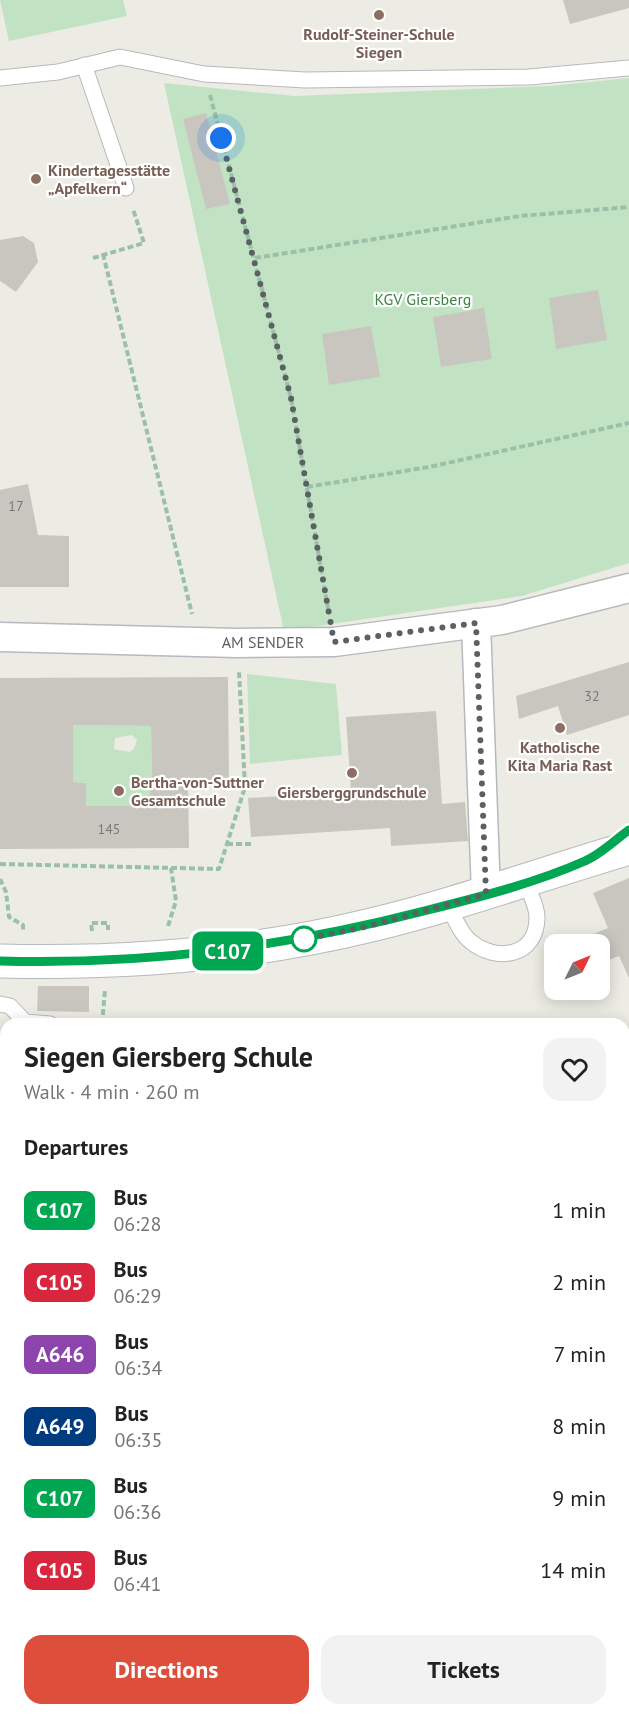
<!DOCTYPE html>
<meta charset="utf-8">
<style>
:root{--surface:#fff;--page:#f2f2f2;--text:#222;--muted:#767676;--accent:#dd4e3b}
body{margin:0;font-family:"PT Sans",sans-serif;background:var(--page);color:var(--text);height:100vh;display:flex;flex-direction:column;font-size:22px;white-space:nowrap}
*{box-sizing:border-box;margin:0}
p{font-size:20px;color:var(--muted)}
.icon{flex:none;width:33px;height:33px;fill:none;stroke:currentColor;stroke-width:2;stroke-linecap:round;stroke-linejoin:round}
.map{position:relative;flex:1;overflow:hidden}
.panel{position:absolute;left:0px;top:1018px;width:630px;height:698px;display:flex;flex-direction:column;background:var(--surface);border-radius:18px 18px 0 0;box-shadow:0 3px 15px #0003}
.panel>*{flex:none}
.badge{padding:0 12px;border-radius:9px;font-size:21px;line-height:39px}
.needle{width:39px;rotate:47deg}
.buttons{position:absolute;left:544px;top:934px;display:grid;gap:12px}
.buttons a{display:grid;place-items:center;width:66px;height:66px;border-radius:12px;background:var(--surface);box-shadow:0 3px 15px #0003;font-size:30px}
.you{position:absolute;width:30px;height:30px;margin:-15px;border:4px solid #fff;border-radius:50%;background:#1a73e8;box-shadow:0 0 0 9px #1a73e833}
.map>.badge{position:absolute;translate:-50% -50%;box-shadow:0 0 0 3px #fff}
h2{padding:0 24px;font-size:22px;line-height:54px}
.round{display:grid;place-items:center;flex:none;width:63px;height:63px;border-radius:18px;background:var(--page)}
.headline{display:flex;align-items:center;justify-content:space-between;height:102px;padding:0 24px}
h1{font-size:28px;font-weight:800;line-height:45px}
.primary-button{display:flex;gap:12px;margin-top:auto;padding:12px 24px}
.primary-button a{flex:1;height:69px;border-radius:18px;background:var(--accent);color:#fff;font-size:24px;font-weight:800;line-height:69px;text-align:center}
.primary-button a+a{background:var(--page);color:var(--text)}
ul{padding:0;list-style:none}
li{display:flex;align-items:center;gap:18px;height:72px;padding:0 24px}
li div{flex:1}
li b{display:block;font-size:22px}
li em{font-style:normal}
li .badge{min-width:66px;font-weight:700;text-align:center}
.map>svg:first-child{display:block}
.green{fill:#c2e3c3;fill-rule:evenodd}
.building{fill:#c9c6c0;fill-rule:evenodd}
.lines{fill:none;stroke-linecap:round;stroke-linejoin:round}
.service-casing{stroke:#b6b9bd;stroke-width:17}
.minor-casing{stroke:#b6b9bd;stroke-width:31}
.tertiary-casing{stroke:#b6b9bd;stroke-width:35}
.path{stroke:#9ac1a7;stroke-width:4;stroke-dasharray:6 3;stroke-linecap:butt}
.service{stroke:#fff;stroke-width:15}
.minor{stroke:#fff;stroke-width:28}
.tertiary{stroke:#fff;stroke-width:33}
.line-casing{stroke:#fff;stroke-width:14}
.line{stroke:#00a651;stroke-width:9}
.walk{stroke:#5c5f63;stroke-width:6;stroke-dasharray:0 10.8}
.education-dot{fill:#8d6e63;stroke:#fff;stroke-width:2}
.stop-dot{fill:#fff;stroke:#00a651;stroke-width:3}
.labels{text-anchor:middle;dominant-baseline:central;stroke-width:4.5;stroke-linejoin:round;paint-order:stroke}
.number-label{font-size:14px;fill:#77797a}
.education-label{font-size:16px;font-weight:bold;fill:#785e54;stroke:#fff}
.park-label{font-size:16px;fill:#3b8342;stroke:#fff}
.street-label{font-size:16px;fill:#5c5f63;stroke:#fff}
</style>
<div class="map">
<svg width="629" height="1715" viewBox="0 0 629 1715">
<rect width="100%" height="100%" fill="#edece4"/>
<!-- green -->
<g class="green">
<path d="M0 0H123L127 16 9 41Z"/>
<path d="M629 78V563L522 596 284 631 164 83 295 96 549 86Z"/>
<path d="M247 674 336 684 342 755 250 764Z"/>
<path d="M73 725 151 726 152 786 150 787V806H86V783L73 782ZM132 735 137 740 134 749 129 752 114 749 115 738Z"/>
</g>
<!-- building -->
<g class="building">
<path d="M563 0H629V8L570 24Z"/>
<path d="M206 113 230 204 206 209 183 119Z"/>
<path d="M23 236 34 243 38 262 16 292 0 281V240Z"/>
<path d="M598 290 607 340 556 349 549 298Z"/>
<path d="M484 308 492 359 441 367 433 317Z"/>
<path d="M371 326 380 377 329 385 322 334Z"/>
<path d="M28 484 38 535 69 536V587H0V490Z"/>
<path d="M629 662V715L567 735 558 706 519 719 516 696Z"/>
<path d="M228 677 229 782H188L189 848 0 849V678ZM73 725 151 726 152 786H150V806H86V783L73 782Z"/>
<path d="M436 711 442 804 465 802 468 841 391 846 390 828 251 837 248 798 351 792 346 717Z"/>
<path d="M629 878V978L619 956 603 962 600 945H596L591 935 608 928 593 893Z"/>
<path d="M38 986H89V1012L37 1011Z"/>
</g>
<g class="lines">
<defs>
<g id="service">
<path d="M84 65 126 188"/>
<path d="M0 78 58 72 120 57 204 74 305 80 529 77 629 68"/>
<path d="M448 905C454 916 460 933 470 941 496 963 537 957 537 917 537 906 529 892 526 882"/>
<path d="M0 1004 10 1006 25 1022 50 1024"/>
<path d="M624 1692 629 1689"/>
<path d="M592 1715 599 1710"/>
</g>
<g id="minor">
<path d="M476 623 486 894"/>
<path d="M0 637 237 643 334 642 502 620 629 588"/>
<path d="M0 1230H6"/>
<path d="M624 1298 629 1297"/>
<path d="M0 1576 6 1579"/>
<path d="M232 1710 240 1715"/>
<path d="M535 1715 538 1710"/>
</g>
<path id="tertiary" d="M0 961C123 964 247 955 367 926 456 905 541 874 629 848"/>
</defs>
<!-- service casing -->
<use href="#service" class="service-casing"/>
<!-- minor casing -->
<use href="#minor" class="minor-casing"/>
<!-- tertiary casing -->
<use href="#tertiary" class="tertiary-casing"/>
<!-- path -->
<g class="path">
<path d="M210 95 291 398 329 614"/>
<path d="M103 254 192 614"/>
<path d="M93 258 144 243 133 209"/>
<path d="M255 258 520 216 629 207"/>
<path d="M307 487 429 467 629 423"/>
<path d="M227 844H252"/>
<path d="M0 864 219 869 245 787 239 671"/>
<path d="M0 879 6 892 9 917 23 925V932"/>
<path d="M168 926 176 901 171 868"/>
<path d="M92 931 91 923H108V930"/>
<path d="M102 1024 105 990"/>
<path d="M0 1430 6 1418"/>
</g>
<!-- service -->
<use href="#service" class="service"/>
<!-- minor -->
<use href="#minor" class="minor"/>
<!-- tertiary -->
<use href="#tertiary" class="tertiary"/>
</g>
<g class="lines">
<defs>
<path id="line" d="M0 961C148 965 285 947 428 910 480 897 535 883 585 861 600 855 615 840 629 830"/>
</defs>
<!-- line casing -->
<use href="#line" class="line-casing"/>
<!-- line -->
<use href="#line" class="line"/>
<!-- walk -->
<path class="walk" d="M221 138 291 398 334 642 476 623 486 894 365 927 304 939"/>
</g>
<!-- markers -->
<g class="education-dot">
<circle cx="379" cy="15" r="6"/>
<circle cx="36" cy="179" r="6"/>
<circle cx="560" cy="728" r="6"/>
<circle cx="352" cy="773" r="6"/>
<circle cx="119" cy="791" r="6"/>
</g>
<circle class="stop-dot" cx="304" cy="939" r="12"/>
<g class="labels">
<!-- number labels -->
<g class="number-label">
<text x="16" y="506">17</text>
<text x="592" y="696">32</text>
<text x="109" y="829">145</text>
</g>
<!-- education labels -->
<g class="education-label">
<text x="379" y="34">Rudolf-Steiner-Schule<tspan x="379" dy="18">Siegen</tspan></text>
<text x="48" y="170" text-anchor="start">Kindertagesstätte<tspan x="48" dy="18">„Apfelkern“</tspan></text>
<text x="560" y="747">Katholische<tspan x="560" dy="18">Kita Maria Rast</tspan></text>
<text x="131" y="782" text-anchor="start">Bertha-von-Suttner<tspan x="131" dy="18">Gesamtschule</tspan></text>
<text x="352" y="792">Giersberggrundschule</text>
</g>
<!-- park labels -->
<g class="park-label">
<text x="423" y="299">KGV Giersberg</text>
</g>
<!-- street labels -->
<g class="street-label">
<text x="263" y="642">AM SENDER</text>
</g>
</g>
</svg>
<div class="buttons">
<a><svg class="needle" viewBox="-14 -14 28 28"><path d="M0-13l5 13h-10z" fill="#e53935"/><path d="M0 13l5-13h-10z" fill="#767676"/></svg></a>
</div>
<div class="you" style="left:221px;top:138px"></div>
<b class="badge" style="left:228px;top:951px;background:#00a651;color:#fff">C107</b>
<section class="panel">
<div class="headline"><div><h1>Siegen Giersberg Schule</h1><p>Walk · 4 min · 260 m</p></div><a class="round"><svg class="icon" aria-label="heart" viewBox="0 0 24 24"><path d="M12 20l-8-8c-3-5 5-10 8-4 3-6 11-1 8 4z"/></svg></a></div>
<h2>Departures</h2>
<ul>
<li><span class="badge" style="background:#00a651;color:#fff">C107</span><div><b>Bus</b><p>06:28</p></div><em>1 min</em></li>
<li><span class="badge" style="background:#d7263d;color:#fff">C105</span><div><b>Bus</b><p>06:29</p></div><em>2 min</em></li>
<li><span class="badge" style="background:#8e44ad;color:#fff">A646</span><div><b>Bus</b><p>06:34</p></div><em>7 min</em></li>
<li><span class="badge" style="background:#003b80;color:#fff">A649</span><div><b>Bus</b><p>06:35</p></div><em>8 min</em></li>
<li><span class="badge" style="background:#00a651;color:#fff">C107</span><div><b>Bus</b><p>06:36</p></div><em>9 min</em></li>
<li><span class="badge" style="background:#d7263d;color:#fff">C105</span><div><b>Bus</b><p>06:41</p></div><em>14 min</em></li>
</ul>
<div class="primary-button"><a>Directions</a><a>Tickets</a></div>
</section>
</div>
